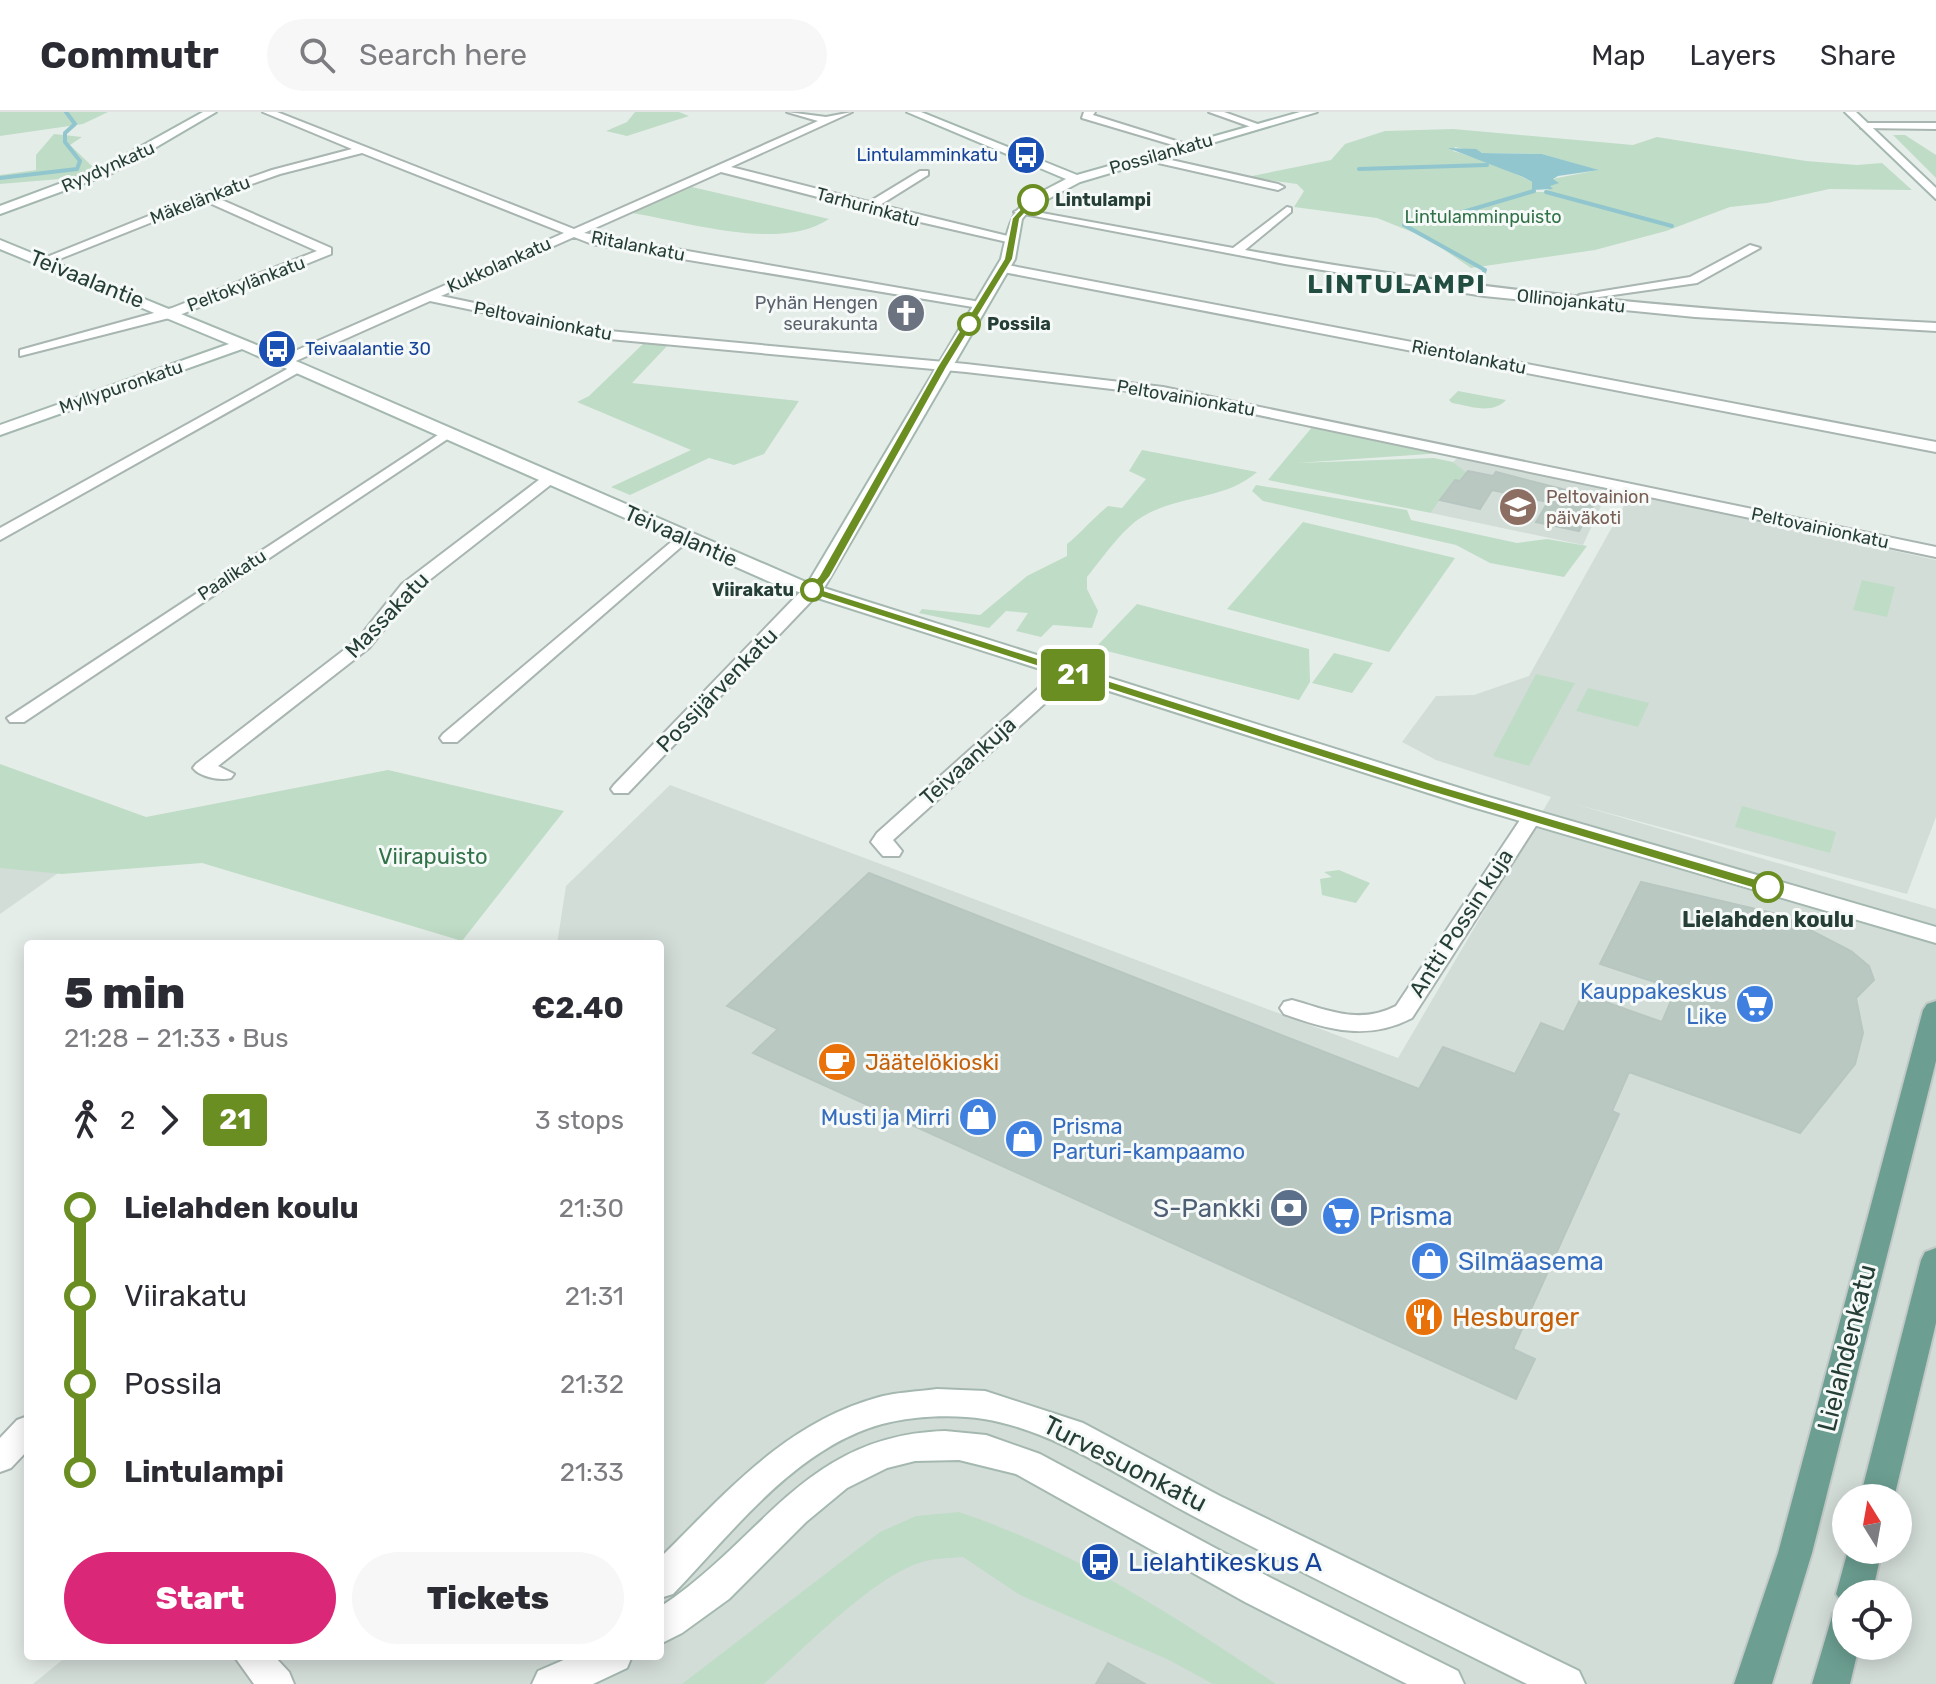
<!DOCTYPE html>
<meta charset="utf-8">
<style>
:root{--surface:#fff;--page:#f7f7f7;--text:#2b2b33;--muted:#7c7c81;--line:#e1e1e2;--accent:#db2777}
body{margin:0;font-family:Rubik,sans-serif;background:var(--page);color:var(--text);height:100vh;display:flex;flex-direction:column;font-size:30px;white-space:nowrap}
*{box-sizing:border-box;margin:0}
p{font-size:26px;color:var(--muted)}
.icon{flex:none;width:44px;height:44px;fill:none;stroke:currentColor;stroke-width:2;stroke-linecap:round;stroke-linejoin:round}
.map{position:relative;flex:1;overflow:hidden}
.side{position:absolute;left:24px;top:828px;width:640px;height:720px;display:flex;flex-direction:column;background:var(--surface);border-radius:8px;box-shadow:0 4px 20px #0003}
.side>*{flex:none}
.badge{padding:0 16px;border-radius:6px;font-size:28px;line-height:52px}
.needle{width:52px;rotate:349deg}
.buttons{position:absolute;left:1832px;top:1372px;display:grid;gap:16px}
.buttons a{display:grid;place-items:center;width:80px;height:80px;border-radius:50%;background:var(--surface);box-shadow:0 4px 20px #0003;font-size:40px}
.map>.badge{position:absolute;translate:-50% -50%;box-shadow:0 0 0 4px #fff}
.legs{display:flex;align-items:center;gap:12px;height:88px;padding:0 40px;font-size:26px}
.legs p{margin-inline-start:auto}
.head{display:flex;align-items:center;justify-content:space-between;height:136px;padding:0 40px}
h1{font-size:44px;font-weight:800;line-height:60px}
.cta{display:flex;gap:16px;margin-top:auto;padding:16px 40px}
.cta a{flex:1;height:92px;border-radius:48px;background:var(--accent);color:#fff;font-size:32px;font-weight:800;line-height:92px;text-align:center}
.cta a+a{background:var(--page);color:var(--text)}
ul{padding:0 40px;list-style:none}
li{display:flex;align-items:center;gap:28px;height:88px;font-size:30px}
li i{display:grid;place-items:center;width:12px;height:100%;margin:0 10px;background:currentColor}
li i::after{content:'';width:20px;height:20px;margin:-10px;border:6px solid;border-radius:50%;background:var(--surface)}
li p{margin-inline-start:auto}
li:first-child i{background:linear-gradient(#0000 50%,currentColor 0)}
li:last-child i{background:linear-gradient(currentColor 50%,#0000 0)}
header{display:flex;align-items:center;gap:48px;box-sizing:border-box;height:112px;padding:0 40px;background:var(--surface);border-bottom:2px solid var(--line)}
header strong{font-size:38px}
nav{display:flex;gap:44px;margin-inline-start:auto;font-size:28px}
.search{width:560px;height:72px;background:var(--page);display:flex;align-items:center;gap:20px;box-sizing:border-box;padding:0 28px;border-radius:44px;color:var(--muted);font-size:30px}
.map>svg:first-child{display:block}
.built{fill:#d3ddd8;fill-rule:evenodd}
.green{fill:#bfdcc6;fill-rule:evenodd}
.water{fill:#91c6ce}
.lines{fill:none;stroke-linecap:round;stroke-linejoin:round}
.stream{stroke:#91c6ce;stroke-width:4}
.building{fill:#bac8c2;stroke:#b7c6c0;stroke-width:2}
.street-casing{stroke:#a8b5b0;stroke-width:4}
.secondary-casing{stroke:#a4b8b0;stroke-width:4}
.primary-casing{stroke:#c2c9c7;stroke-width:4}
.street{fill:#fff;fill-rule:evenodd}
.secondary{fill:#fff;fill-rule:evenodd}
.primary{fill:#6c9f91;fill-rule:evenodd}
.line-1{fill:#6b8e23;stroke:#fff;stroke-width:2}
.stop-1-dot{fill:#fff;stroke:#6b8e23;stroke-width:4}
.labels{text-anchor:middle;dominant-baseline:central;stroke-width:6;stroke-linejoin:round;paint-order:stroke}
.far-street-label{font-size:18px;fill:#253e36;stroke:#f5f9f7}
.far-transit-label{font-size:18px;fill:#164399;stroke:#f5f9f7;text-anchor:end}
.far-stop-label{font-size:18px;font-weight:bold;fill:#253e36;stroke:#f5f9f7;text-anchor:start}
.far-park-label{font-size:18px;fill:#327249;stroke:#f5f9f7}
.far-worship-label{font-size:18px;fill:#5b616d;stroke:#f5f9f7;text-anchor:end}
.far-education-label{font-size:18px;fill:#785e54;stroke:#f5f9f7;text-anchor:start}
.street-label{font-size:22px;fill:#253e36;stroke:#f5f9f7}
.park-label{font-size:22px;fill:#327249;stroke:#f5f9f7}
.stop-label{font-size:22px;font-weight:bold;fill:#253e36;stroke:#f5f9f7}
.shop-label{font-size:22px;fill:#366cbe;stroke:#f5f9f7;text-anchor:end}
.food-label{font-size:22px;fill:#c56008;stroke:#f5f9f7;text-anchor:start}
.far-district-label{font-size:26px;font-weight:bold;letter-spacing:2px;fill:#224e42;stroke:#f5f9f7}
.near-service-label{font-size:26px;fill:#4e5e75;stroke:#f5f9f7;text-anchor:end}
.near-shop-label{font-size:26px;fill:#366cbe;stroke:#f5f9f7;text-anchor:start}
.near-food-label{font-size:26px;fill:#c56008;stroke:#f5f9f7;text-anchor:start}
.near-street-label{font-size:26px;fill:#253e36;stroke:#f5f9f7}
.near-transit-label{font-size:26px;fill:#164399;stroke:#f5f9f7;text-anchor:start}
</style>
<header>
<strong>Commutr</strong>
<div class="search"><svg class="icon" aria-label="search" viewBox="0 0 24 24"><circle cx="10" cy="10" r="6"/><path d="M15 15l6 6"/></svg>Search here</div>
<nav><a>Map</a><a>Layers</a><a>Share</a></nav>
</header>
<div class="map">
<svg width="1936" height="1572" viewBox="0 0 1936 1572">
<rect width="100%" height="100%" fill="#e5ede9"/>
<!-- built -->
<g class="built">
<path d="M1459 344 1609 377 1583 433 1431 401 1455 368 1466 361 1453 350Z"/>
<path d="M1631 381 1936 448V705L1907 782 1575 692 1936 797V1572H33L67 1544H660V832H557L566 774 670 673 1398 946 1551 685 1436 648 1402 630 1436 584 1474 583 1529 564ZM1846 1386H1898V1438H1846ZM1846 1482H1898V1534H1846Z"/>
<path d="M0 746 61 759 0 802Z"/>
</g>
<!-- green -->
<g class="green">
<path d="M0 0H108L83 12 0 24Z"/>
<path d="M635 0H679L689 4 627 24 606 19 627 10Z"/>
<path d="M1453 17 1633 33 1657 25 1806 49 1857 53 1882 51 1912 78 1829 77 1767 91 1730 95 1666 119 1595 138 1471 156 1427 126 1377 106 1294 95 1304 79 1297 72 1247 65 1331 48 1345 32 1385 19ZM1455 35 1483 41 1542 42 1598 58 1552 67 1557 71 1549 73 1548 80H1536L1532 70C1516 61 1472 44 1453 39Z"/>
<path d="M54 22 82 25 70 33 96 58 72 66 0 72V63L36 58V43Z"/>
<path d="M1893 23H1905L1936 43V66Z"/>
<path d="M692 75 829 107C780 140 688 110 632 101Z"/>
<path d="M644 231 668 233 632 271 799 289 764 342 734 353 709 346 630 383 611 375 691 338 577 290 589 284Z"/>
<path d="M1458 279 1506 288C1492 303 1470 294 1452 291L1449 288Z"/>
<path d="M1313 314 1443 341 1297 351 1434 346 1453 350 1467 361 1461 369 1454 368 1431 401 1268 368Z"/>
<path d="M1142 338 1257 360C1224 389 1179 382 1142 405 1123 416 1101 448 1087 465V477L1098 499 1092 516 1053 513 1041 525 1016 519 1028 501 1006 499 989 516 919 501 922 497 980 503 1027 464 1067 444V432C1082 420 1093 406 1108 394L1122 396 1146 367 1129 359Z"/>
<path d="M1256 373 1407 398 1411 408 1517 431 1547 427 1587 434 1564 465 1490 451 1456 433 1263 389 1252 379Z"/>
<path d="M1303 410 1455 446 1389 540 1227 497Z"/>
<path d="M1862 468 1895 475 1887 505 1853 498Z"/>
<path d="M1137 492 1309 537 1310 570 1299 588 1095 536Z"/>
<path d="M1334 541 1373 551 1352 581 1312 571Z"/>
<path d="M1536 562 1575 571 1529 654 1493 644Z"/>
<path d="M1588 576 1649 591 1638 615 1576 599Z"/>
<path d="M0 652 146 705 388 658 564 699 462 829 202 751 62 762 0 756Z"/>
<path d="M1742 694 1836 720 1830 741 1735 715Z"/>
<path d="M1339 758 1370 771 1356 791 1322 783 1320 767 1332 765 1324 760Z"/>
<path d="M959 1400C1078 1440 1172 1503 1276 1572H1213L1169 1548 1020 1483 963 1445C951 1446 938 1446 926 1449 876 1461 804 1537 764 1572H682L880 1420 916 1404Z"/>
</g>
<!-- water -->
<path class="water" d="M1448 36 1476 37 1482 41 1542 42 1599 58 1558 64 1553 67 1559 71 1550 74 1553 77 1532 78V70L1523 65Z"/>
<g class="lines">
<!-- stream -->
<g class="stream">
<path d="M1359 57 1487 53"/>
<path d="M0 66 77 57 80 49 65 30V21L75 12 66 0"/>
<path d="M1546 80 1672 114"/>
<path d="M1478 173 1485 158 1404 113 1429 110 1534 79"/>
</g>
</g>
<!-- building -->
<g class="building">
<path d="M1468 359 1493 364 1496 360 1597 386 1579 419 1536 410 1548 390 1492 378 1480 397 1440 388 1455 368 1460 369Z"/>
<path d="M869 761 1419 977 1443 935 1515 962 1541 911 1564 920 1583 882 1662 910 1676 877 1600 852 1641 770 1781 803 1851 839 1869 854 1874 868 1856 886 1863 921 1855 952 1800 1021 1629 960 1612 999 1619 1002 1513 1237 1535 1247 1516 1287 753 941 778 917 727 894Z"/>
<path d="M1108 1551 1145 1572H1096Z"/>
</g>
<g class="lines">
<defs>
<g id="street">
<path d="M263 0H277L574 117 818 9 787 0 826 5 852 0 731 55 869 90 920 59H928V63L880 93 1016 126V132L868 98 721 60 584 121 980 190 986 194 985 197 592 132 574 125 441 184 609 219 966 252 1163 275 1936 435V445L1163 283 966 260 609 227 430 189 289 252H279V246L564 121 362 41 280 62 215 85 331 136V142L177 204 20 244V238L172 196 317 139 205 89 47 152 37 149 203 82 272 58 352 37Z"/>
<path d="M1084 0H1095L1093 3 1192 34 1183 36 1082 6Z"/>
<path d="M1209 0H1224L1263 14 1254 16Z"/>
<path d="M1865 11H1936V17L1861 16Z"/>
<path d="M1149 43 1278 72 1284 75 1278 78 1145 48Z"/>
<path d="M1287 95 1291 96V100L1245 138C1474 179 1703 200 1936 211V219L1695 205 1484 184 1285 152 1014 100 1020 97 1233 136Z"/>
<path d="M1750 133 1760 136 1697 171 1585 187 1579 183 1690 165Z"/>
<path d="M1002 152 1936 330V340L998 159 996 156Z"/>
<path d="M298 251 305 255 303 258 0 428V416Z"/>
<path d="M447 317 454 321 452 324 24 610H10L7 606Z"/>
<path d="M544 364 558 367 414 480 369 536 218 654 234 662 231 666C220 669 200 665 193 656L196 652 357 528 402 472Z"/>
<path d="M683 420 689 422V428L457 630H443L440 626 443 622Z"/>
<path d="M812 473 821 478 818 482 628 681H614L611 677 614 673 806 474Z"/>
<path d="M1067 555 1076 561 1074 565 893 728 902 739 899 744H883L871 730 877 721 1060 557Z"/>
<path d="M1531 700 1541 706 1412 906C1368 929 1328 918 1284 902L1280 896 1284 890 1292 888C1328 898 1359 913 1396 894L1524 702Z"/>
<path d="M28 1304V1338L11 1356 0 1360V1326L17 1308Z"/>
<path d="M234 1544H274L289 1560 294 1572H254Z"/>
</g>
<g id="secondary">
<path d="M203 0H216L112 61 0 102V94L104 55Z"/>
<path d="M907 0H921L1077 63 1300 0H1317L1080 70 1031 96 1022 107 1015 147 824 476 1485 684 1936 815V831L1469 694 777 473 242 237 0 323V313L229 232 0 137V128L303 252 808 471 1001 147C1013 91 1017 93 1066 67Z"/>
<path d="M1845 0H1856L1936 76V87Z"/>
<path d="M937 1277 985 1279 1083 1311 1220 1384 1579 1559 1585 1572H1527C1417 1517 1306 1463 1197 1406 1131 1372 1058 1319 984 1307 953 1302 913 1304 882 1312 795 1336 733 1420 673 1482L660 1486V1446C725 1382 784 1312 876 1286 895 1280 917 1280 937 1277Z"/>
<path d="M945 1319 986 1323 1040 1342 1271 1466 1458 1559 1464 1572H1407L1245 1490 1016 1362 959 1348 915 1349 887 1356 847 1376 806 1410 729 1487 682 1521 660 1532V1495C764 1427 805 1323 945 1319Z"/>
<path d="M573 1544H632L627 1556 593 1572H532L538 1559Z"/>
</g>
<g id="primary">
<path d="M1936 889V949L1812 1441 1772 1572H1734L1778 1441 1923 898 1927 892Z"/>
<path d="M1936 1136V1211L1894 1386H1860L1921 1148 1925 1140Z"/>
<path d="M1848 1438H1882L1872 1482H1846V1496L1836 1482Z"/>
<path d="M1846 1496V1534H1859L1850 1572H1812L1833 1501Z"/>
</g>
</defs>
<!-- street casing -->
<use href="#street" class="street-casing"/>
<!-- secondary casing -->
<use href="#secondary" class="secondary-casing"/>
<!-- primary casing -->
<use href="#primary" class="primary-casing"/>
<!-- street -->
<use href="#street" class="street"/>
<!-- secondary -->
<use href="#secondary" class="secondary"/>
<!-- primary -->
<use href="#primary" class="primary"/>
</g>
<!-- line-1 -->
<path class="line-1" d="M1030 86 1037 88 1020 107 1013 147 947 255 830 465 820 477 1431 671 1773 772V779H1762L1421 677 808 481 806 478 819 464 937 255 1004 147 1012 106Z"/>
<!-- icons -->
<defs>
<symbol id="bus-disc" viewBox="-11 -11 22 22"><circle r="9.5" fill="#1a4fb4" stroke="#f5f9f7"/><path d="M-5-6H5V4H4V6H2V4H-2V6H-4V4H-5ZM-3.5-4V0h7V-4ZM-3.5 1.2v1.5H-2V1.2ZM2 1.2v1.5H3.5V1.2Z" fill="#fff"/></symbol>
<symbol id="church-disc" viewBox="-11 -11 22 22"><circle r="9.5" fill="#6b7280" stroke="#f5f9f7"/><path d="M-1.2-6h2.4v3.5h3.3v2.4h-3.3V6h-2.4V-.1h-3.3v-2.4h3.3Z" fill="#fff"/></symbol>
<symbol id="school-disc" viewBox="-11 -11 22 22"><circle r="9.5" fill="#8d6e63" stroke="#f5f9f7"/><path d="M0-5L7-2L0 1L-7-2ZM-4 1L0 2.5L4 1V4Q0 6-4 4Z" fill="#fff"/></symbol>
<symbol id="supermarket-disc" viewBox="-11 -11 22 22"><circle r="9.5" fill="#3f7fe0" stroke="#f5f9f7"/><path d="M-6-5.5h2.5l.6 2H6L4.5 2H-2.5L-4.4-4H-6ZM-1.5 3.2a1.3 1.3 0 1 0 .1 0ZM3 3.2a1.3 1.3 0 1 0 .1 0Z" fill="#fff"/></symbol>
<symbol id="cafe-disc" viewBox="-11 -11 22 22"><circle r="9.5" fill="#e8710a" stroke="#f5f9f7"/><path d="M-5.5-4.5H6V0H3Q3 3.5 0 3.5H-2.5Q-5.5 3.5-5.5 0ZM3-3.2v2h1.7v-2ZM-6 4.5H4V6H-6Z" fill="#fff"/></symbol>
<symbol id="shop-disc" viewBox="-11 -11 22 22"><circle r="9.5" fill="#3f7fe0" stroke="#f5f9f7"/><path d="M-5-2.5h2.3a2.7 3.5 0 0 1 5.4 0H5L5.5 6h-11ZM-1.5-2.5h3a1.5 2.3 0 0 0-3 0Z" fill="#fff"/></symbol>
<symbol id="bank-disc" viewBox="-11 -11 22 22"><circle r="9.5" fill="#5c6f8a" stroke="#f5f9f7"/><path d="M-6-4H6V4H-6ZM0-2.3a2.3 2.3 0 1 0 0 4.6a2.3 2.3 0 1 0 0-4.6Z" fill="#fff"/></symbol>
<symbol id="restaurant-disc" viewBox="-11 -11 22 22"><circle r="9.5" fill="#e8710a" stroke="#f5f9f7"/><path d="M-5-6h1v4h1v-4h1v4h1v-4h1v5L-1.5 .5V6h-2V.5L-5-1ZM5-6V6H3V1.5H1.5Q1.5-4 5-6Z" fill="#fff"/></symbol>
</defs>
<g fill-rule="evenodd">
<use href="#bus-disc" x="1004" y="21" width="44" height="44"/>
<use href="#church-disc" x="884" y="179" width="44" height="44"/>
<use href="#bus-disc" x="255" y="215" width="44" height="44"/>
<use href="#school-disc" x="1496" y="373" width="44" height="44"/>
<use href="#supermarket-disc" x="1733" y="870" width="44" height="44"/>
<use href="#cafe-disc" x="815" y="928" width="44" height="44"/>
<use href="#shop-disc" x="956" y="983" width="44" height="44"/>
<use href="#shop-disc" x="1002" y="1005" width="44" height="44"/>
<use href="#bank-disc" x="1267" y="1074" width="44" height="44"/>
<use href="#supermarket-disc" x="1319" y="1082" width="44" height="44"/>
<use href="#shop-disc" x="1408" y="1127" width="44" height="44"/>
<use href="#restaurant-disc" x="1402" y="1183" width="44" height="44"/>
<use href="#bus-disc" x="1078" y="1428" width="44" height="44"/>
</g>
<!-- markers -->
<g class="stop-1-dot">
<circle cx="1033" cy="88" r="14"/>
<circle cx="969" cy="212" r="10"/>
<circle cx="812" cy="478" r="10"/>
<circle cx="1768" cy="775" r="14"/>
</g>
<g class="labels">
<!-- far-street labels -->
<g class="far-street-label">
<text transform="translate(1161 42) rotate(-16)">Possilankatu</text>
<text transform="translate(108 55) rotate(-24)">Ryydynkatu</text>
<text transform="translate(200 88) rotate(-21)">Mäkelänkatu</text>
<text transform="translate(868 95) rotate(15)">Tarhurinkatu</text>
<text transform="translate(638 134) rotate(11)">Ritalankatu</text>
<text transform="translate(499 153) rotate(-24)">Kukkolankatu</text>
<text transform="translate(246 172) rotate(-21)">Peltokylänkatu</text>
<text transform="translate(1571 189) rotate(6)">Ollinojankatu</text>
<text transform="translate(543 209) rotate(11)">Peltovainionkatu</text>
<text transform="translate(1469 245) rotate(11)">Rientolankatu</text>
<text transform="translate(121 275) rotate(-19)">Myllypuronkatu</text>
<text transform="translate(1186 286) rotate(10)">Peltovainionkatu</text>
<text transform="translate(1820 416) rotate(12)">Peltovainionkatu</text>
<text transform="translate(232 463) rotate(-33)">Paalikatu</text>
</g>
<!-- far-transit labels -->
<g class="far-transit-label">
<text x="998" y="43">Lintulamminkatu</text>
<text x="305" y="237" text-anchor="start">Teivaalantie 30</text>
</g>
<!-- far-stop labels -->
<g class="far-stop-label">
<text x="1055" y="88">Lintulampi</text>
<text x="987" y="212">Possila</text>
<text x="794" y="478" text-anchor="end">Viirakatu</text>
</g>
<!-- far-park labels -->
<g class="far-park-label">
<text x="1483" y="105">Lintulamminpuisto</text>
</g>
<!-- far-worship labels -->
<g class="far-worship-label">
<text x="878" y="191">Pyhän Hengen<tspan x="878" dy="21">seurakunta</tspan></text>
</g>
<!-- far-education labels -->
<g class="far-education-label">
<text x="1546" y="385">Peltovainion<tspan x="1546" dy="21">päiväkoti</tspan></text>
</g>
<!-- street labels -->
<g class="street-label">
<text transform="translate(87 167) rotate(22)">Teivaalantie</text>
<text transform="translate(681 424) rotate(24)">Teivaalantie</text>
<text transform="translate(387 503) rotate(-46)">Massakatu</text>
<text transform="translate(717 578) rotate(-46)">Possijärvenkatu</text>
<text transform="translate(968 649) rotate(-42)">Teivaankuja</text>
<text transform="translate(1461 811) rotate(-57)">Antti Possin kuja</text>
</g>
<!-- park labels -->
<g class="park-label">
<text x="433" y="744">Viirapuisto</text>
</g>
<!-- stop labels -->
<g class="stop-label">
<text x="1768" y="807">Lielahden koulu</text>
</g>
<!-- shop labels -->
<g class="shop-label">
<text x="1727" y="879">Kauppakeskus<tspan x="1727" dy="25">Like</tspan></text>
<text x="950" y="1005">Musti ja Mirri</text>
<text x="1052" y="1014" text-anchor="start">Prisma<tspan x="1052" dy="25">Parturi-kampaamo</tspan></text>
</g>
<!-- food labels -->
<g class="food-label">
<text x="865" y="950">Jäätelökioski</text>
</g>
<!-- far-district labels -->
<g class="far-district-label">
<text x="1397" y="172">LINTULAMPI</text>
</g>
<!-- near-service labels -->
<g class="near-service-label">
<text x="1261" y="1096">S-Pankki</text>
</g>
<!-- near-shop labels -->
<g class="near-shop-label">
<text x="1369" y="1104">Prisma</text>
<text x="1458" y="1149">Silmäasema</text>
</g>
<!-- near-food labels -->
<g class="near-food-label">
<text x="1452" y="1205">Hesburger</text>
</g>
<!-- near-street labels -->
<g class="near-street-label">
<text transform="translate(1847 1236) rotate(-76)">Lielahdenkatu</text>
<text transform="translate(1125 1352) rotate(27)">Turvesuonkatu</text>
</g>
<!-- near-transit labels -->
<g class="near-transit-label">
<text x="1128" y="1450">Lielahtikeskus A</text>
</g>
</g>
</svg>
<div class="buttons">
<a><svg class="needle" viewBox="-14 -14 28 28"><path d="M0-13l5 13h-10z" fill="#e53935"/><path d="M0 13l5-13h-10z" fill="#7c7c81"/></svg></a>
<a><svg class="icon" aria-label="locate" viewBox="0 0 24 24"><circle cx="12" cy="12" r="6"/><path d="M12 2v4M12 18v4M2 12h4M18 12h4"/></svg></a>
</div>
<b class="badge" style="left:1073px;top:563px;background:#6b8e23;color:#fff">21</b>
<section class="side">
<div class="head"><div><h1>5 min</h1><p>21:28 – 21:33 · Bus</p></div><b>€2.40</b></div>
<div class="legs"><svg class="icon" aria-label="walk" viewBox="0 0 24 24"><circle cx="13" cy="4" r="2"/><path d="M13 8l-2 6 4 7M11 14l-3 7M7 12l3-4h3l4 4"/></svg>2<svg class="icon" aria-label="forward" viewBox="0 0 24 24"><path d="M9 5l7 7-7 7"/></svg><b class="badge" style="background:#6b8e23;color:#fff">21</b><p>3 stops</p></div>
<ul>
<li><i style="color:#6b8e23"></i><b>Lielahden koulu</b><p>21:30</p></li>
<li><i style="color:#6b8e23"></i><span>Viirakatu</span><p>21:31</p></li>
<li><i style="color:#6b8e23"></i><span>Possila</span><p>21:32</p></li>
<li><i style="color:#6b8e23"></i><b>Lintulampi</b><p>21:33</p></li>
</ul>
<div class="cta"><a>Start</a><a>Tickets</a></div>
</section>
</div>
